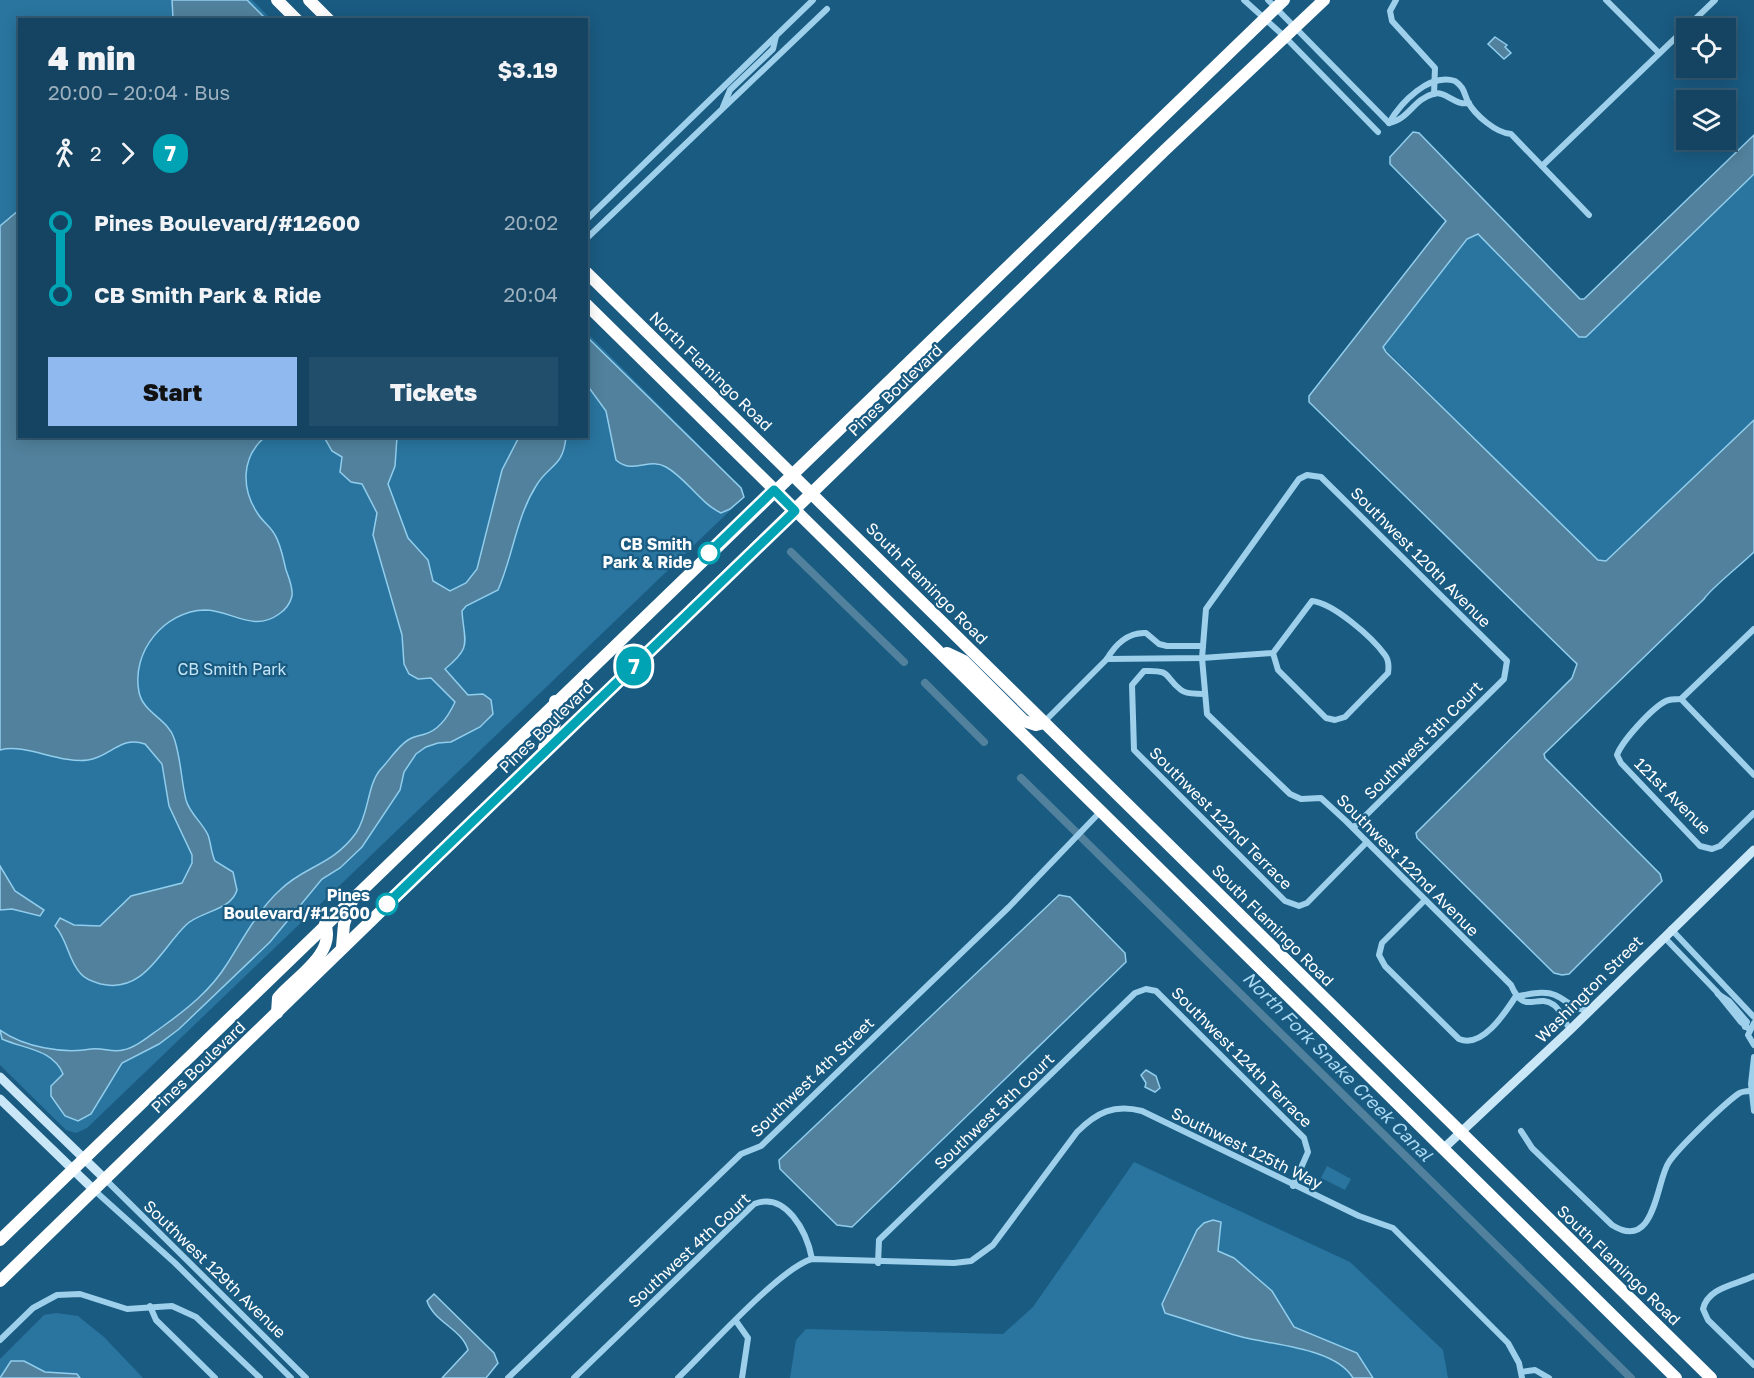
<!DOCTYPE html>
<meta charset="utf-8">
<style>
:root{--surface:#144462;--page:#214e6b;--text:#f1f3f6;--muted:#9db0be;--line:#335c77;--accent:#90b9f0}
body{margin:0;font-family:"Golos Text",sans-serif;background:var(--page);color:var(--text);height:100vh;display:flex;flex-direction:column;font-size:22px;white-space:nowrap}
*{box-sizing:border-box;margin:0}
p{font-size:20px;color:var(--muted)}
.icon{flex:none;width:33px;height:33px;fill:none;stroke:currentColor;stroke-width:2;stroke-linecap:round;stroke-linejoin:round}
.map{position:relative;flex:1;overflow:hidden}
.panel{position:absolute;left:18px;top:18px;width:570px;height:420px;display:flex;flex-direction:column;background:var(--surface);border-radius:0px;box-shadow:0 3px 15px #0003,0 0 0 2px var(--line)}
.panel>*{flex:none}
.badge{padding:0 12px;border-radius:20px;font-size:21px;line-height:39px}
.fabs{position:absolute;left:1676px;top:18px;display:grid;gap:12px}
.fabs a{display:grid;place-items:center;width:60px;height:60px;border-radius:0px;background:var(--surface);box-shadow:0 3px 15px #0003,0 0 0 2px var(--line);font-size:30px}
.map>.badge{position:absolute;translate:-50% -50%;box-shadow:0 0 0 3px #fff}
.legs{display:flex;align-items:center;gap:9px;height:66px;padding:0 30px;font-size:20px}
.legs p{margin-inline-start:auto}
.summary{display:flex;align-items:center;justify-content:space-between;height:102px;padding:0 30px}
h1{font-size:33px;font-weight:800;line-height:45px}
.action{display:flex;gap:12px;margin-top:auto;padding:12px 30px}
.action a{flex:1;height:69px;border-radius:0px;background:var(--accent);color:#111;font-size:24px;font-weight:800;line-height:69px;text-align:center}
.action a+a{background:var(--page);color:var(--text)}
ul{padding:0 30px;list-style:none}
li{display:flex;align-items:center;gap:21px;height:72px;font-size:22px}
li i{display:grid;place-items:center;width:9px;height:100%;margin:0 8px;background:currentColor}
li i::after{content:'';width:15px;height:15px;margin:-8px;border:4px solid;border-radius:50%;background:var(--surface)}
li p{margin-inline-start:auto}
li:first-child i{background:linear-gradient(#0000 50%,currentColor 0)}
li:last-child i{background:linear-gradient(currentColor 50%,#0000 0)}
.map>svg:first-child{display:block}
.green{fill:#29759f}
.water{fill:#51819c;stroke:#91cded;stroke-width:1.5}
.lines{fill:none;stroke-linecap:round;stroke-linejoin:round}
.canal{stroke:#51819c;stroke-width:8}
.street{stroke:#9ed0eb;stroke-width:6}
.secondary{stroke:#cae7f8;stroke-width:9}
.highway{stroke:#fff;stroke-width:12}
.line-1-casing{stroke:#fff;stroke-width:14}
.line-1{stroke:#00a3b4;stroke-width:9}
.stop-1-dot{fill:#fff;stroke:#00a3b4;stroke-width:3}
.labels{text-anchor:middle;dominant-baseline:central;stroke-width:4.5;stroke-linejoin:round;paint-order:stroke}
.street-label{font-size:16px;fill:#fff;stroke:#1a5b82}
.stop-label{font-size:16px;font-weight:bold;fill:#fff;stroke:#1a5b82;text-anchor:end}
.park-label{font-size:16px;fill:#c3e5f8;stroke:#1a5b82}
.water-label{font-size:18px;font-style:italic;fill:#a9d9f2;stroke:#1a5b82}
</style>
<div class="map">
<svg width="1754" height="1378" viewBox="0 0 1754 1378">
<rect width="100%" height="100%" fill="#1a5b82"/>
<!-- green -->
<g class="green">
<path d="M0 0H252L271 19 20 20V436H586L587 333 743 489 739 502 87 1128 76 1133 66 1130 0 1065Z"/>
<path d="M1754 174V420L1606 561 1598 560 1383 347 1467 239 1478 234 1579 336 1586 337Z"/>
<path d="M1134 1162 1350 1262 1443 1350 1448 1378H790L796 1340 806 1329 1003 1334 1033 1307Z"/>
<path d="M1327 1166 1351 1179 1345 1190 1321 1178Z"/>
<path d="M56 1313 78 1316 104 1337 143 1378H0V1359L44 1315Z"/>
</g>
<!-- water -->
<g class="water">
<path d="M172 0H247L266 19H173Z"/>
<path d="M1495 37 1507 45 1505 47 1511 53 1504 59 1488 44Z"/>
<path d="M1413 132 1419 133 1580 299H1584L1754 135V174L1586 337H1579L1478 234 1467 239 1383 347 1386 352 1598 560 1606 561 1754 420V552C1743 563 1710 589 1704 599L1544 754 1545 758 1660 874 1662 881 1569 974 1562 975 1554 973 1417 838 1416 833 1572 678 1577 664 1309 402V396L1446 221 1390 164V157Z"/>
<path d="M19 210 20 436 265 437C241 457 241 489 258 514 263 522 271 527 275 535 281 545 283 558 286 570 289 578 293 587 292 596 290 604 285 610 279 614 253 633 231 610 205 610 164 611 131 652 139 692 143 713 168 719 174 738 181 758 181 780 186 800 190 814 202 822 208 835 211 843 211 853 215 861L233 872 237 890C231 911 200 911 186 925 161 949 144 994 101 984 94 982 86 980 81 974 68 961 68 940 55 926L60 918 74 925 100 926 131 896 182 883 192 863V855L169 806 162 764 145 744C121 735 110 757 88 760 60 764 25 743 0 750V226Z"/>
<path d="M586 336 741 488 744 497 730 509 721 513C700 503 686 478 666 467 649 457 632 475 616 460L606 411 587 385Z"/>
<path d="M324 437H397L395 466 388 484 408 538 428 560 433 581 450 591 466 583 477 569 502 470 519 437H566C563 468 549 464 536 486 516 518 513 556 498 590L466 606 462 611C464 643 473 646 445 669L468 695 483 694 491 700 493 714 480 727 451 742 438 743 426 747 416 754 404 772 400 790 362 847 340 868 322 879 270 942 179 1029 159 1044 122 1063 91 1114 78 1121 65 1116 51 1096V1086L63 1074C53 1049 24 1049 2 1039L0 1030C24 1047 63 1054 91 1049 102 1047 112 1053 123 1050 137 1047 150 1035 162 1027 187 1009 211 990 227 964 243 939 258 910 280 890 304 866 332 866 356 833 369 814 367 786 380 770 389 761 397 747 408 740 414 736 419 736 425 734 439 730 449 715 455 702L431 678 418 679 409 674 404 664 402 635 373 535 377 513 362 484 351 482 340 472 342 457 332 451Z"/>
<path d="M0 866 15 891 44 910 40 916 12 909 0 910Z"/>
<path d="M1059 895 1070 897 1125 953 1126 962 852 1227 837 1225 780 1169 779 1160Z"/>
<path d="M1146 1070 1156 1076 1160 1088 1155 1092 1145 1087 1146 1083 1141 1075Z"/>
<path d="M1213 1220 1221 1222 1218 1251 1234 1258 1272 1291 1294 1327 1357 1353 1373 1378H1353C1335 1348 1273 1345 1242 1337 1216 1330 1191 1321 1165 1313L1162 1304 1197 1230 1204 1223Z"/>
<path d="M434 1294 494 1353 498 1363 486 1378H442L468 1350C462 1329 434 1322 427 1301Z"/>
<path d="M11 1361H24L45 1372 77 1374 80 1378H0Z"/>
</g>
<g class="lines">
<!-- canal -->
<g class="canal">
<path d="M791 552 904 662"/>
<path d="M925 683 984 742"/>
<path d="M1021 778 1631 1378"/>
</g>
<!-- street -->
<g class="street">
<path d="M1244 0 1285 37 1378 132"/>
<path d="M1268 0 1389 123"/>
<path d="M1396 0 1390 11 1392 21 1435 68 1434 94"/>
<path d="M1606 0 1659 53"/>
<path d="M723 107 730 90 773 49 776 36"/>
<path d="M1389 123C1401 102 1429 73 1455 81 1464 87 1464 93 1468 102 1475 115 1496 133 1511 134L1589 215"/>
<path d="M1389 123C1408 120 1414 99 1433 94 1446 90 1454 106 1469 103"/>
<path d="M1542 166 1715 0"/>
<path d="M586 220 813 0"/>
<path d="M586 239 827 9"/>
<path d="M1754 629 1681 699C1676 699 1670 699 1666 701 1652 708 1622 741 1617 755L1621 763 1700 846 1712 849 1720 846 1754 813"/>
<path d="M1107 659 1202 658 1273 653 1278 670 1326 718 1335 720 1345 717 1388 673C1389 666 1389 660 1385 655 1372 637 1333 603 1312 601L1273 653"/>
<path d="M1205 694C1197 693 1187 695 1181 690 1163 676 1173 670 1144 671L1132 685 1134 750 1285 901 1299 906 1307 903 1367 842"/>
<path d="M1681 699 1754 775"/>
<path d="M1044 722 1107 659C1115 645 1128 632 1146 633L1159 644 1167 646H1203"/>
<path d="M1353 828 1504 679 1507 661 1321 477 1307 475 1299 479 1206 609 1202 658 1207 714 1290 794 1301 799 1321 798 1346 821 1511 985C1525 1017 1536 992 1554 1005 1563 1012 1563 1023 1571 1029"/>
<path d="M1424 901 1382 943 1379 955 1385 966 1459 1039C1482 1049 1505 1013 1516 996"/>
<path d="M1671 929 1754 1017"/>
<path d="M1664 937 1716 991 1741 1022 1749 1029"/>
<path d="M1718 994 1729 1001 1747 1022 1745 1027"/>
<path d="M1516 996C1528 995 1543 990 1555 995 1568 1001 1574 1010 1590 1011"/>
<path d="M1754 1023 1748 1035 1754 1045"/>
<path d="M1754 1057 1751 1084 1754 1111"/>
<path d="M1521 1131 1532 1148 1612 1225C1656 1253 1656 1180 1669 1162 1679 1147 1723 1105 1738 1094 1742 1091 1746 1091 1751 1091"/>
<path d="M105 1179 306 1378"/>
<path d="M94 1190 175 1263 291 1378"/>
<path d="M878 1263 879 1240 1135 993 1146 989 1156 991 1304 1138 1308 1152 1293 1186"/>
<path d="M1754 1276C1736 1285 1708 1287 1703 1309L1708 1320 1754 1365"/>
<path d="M150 1306 156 1320 215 1378"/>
<path d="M736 1321 748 1338 742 1378"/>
<path d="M0 1340 33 1308 57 1295 80 1294 127 1309 172 1306 196 1317 260 1378"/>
<path d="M1521 1372 1535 1370 1549 1378"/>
<path d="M508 1378 741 1154 761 1146 1009 907 1101 811"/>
<path d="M574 1378 754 1204C786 1191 807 1232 812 1259"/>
<path d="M678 1378C705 1352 781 1267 812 1259L954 1263 971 1261 993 1245 1077 1132C1097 1112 1114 1104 1142 1111L1359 1216 1393 1228 1508 1343 1519 1363 1522 1378"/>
</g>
<!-- secondary -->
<g class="secondary">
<path d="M0 1077 105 1179"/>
<path d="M0 1099 94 1190"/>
<path d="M1444 1148 1571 1029 1754 850"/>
</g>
<!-- highway -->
<g class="highway">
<path d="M277 0 297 20"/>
<path d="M309 0 329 20"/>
<path d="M586 272 1711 1378"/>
<path d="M586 304 1676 1378"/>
<path d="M947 653 964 661 1024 721 1036 725 1044 723"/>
<path d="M544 748 555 723V701"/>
<path d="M342 947 344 924 352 901"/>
<path d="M277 1013 278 998C293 979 337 954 325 924"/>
<path d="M0 1240 1284 0"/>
<path d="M0 1281 1165 150 1324 0"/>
</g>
</g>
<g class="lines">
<defs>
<path id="line-1" d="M387 904 795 511 774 490 709 553"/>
</defs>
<!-- line-1 casing -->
<use href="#line-1" class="line-1-casing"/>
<!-- line-1 -->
<use href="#line-1" class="line-1"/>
</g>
<!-- markers -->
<g class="stop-1-dot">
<circle cx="709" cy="553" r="10"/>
<circle cx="387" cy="904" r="10"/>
</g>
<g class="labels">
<!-- street labels -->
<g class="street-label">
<text transform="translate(711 371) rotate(44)">North Flamingo Road</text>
<text transform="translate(895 390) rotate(-44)">Pines Boulevard</text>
<text transform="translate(1421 557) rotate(45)">Southwest 120th Avenue</text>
<text transform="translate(927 583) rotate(45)">South Flamingo Road</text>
<text transform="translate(546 727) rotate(-44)">Pines Boulevard</text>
<text transform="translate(1423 740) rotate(-45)">Southwest 5th Court</text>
<text transform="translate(1673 796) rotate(45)">121st Avenue</text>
<text transform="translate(1221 818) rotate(45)">Southwest 122nd Terrace</text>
<text transform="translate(1408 865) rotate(45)">Southwest 122nd Avenue</text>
<text transform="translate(1273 925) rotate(45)">South Flamingo Road</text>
<text transform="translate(1589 989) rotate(-45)">Washington Street</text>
<text transform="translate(1242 1057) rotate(45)">Southwest 124th Terrace</text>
<text transform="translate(198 1067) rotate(-44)">Pines Boulevard</text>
<text transform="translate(812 1077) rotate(-44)">Southwest 4th Street</text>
<text transform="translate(994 1111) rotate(-44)">Southwest 5th Court</text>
<text transform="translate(1247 1148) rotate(26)">Southwest 125th Way</text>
<text transform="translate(689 1250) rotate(-43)">Southwest 4th Court</text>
<text transform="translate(1619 1265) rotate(44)">South Flamingo Road</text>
<text transform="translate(215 1269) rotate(44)">Southwest 129th Avenue</text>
</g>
<!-- stop labels -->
<g class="stop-label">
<text x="692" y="544">CB Smith<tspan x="692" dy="18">Park &amp; Ride</tspan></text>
<text x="370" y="895">Pines<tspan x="370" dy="18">Boulevard/#12600</tspan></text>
</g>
<!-- park labels -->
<g class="park-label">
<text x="232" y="669">CB Smith Park</text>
</g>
<!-- water labels -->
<g class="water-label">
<text transform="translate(1338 1066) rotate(45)">North Fork Snake Creek Canal</text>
</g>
</g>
</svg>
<div class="fabs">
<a><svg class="icon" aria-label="locate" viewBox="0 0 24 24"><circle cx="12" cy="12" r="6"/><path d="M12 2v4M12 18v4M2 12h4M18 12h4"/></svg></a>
<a><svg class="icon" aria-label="layers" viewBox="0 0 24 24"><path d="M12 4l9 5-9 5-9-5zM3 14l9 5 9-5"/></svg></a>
</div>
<b class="badge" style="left:634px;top:666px;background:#00a3b4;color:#fff">7</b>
<section class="panel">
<div class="summary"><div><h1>4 min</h1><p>20:00 – 20:04 · Bus</p></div><b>$3.19</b></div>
<div class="legs"><svg class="icon" aria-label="walk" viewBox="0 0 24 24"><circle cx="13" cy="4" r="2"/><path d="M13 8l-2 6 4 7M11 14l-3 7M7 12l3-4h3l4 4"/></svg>2<svg class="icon" aria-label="forward" viewBox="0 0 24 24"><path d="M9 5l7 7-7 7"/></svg><b class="badge" style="background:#00a3b4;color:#fff">7</b></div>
<ul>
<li><i style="color:#00a3b4"></i><b>Pines Boulevard/#12600</b><p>20:02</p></li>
<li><i style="color:#00a3b4"></i><b>CB Smith Park &amp; Ride</b><p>20:04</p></li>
</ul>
<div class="action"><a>Start</a><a>Tickets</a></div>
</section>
</div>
